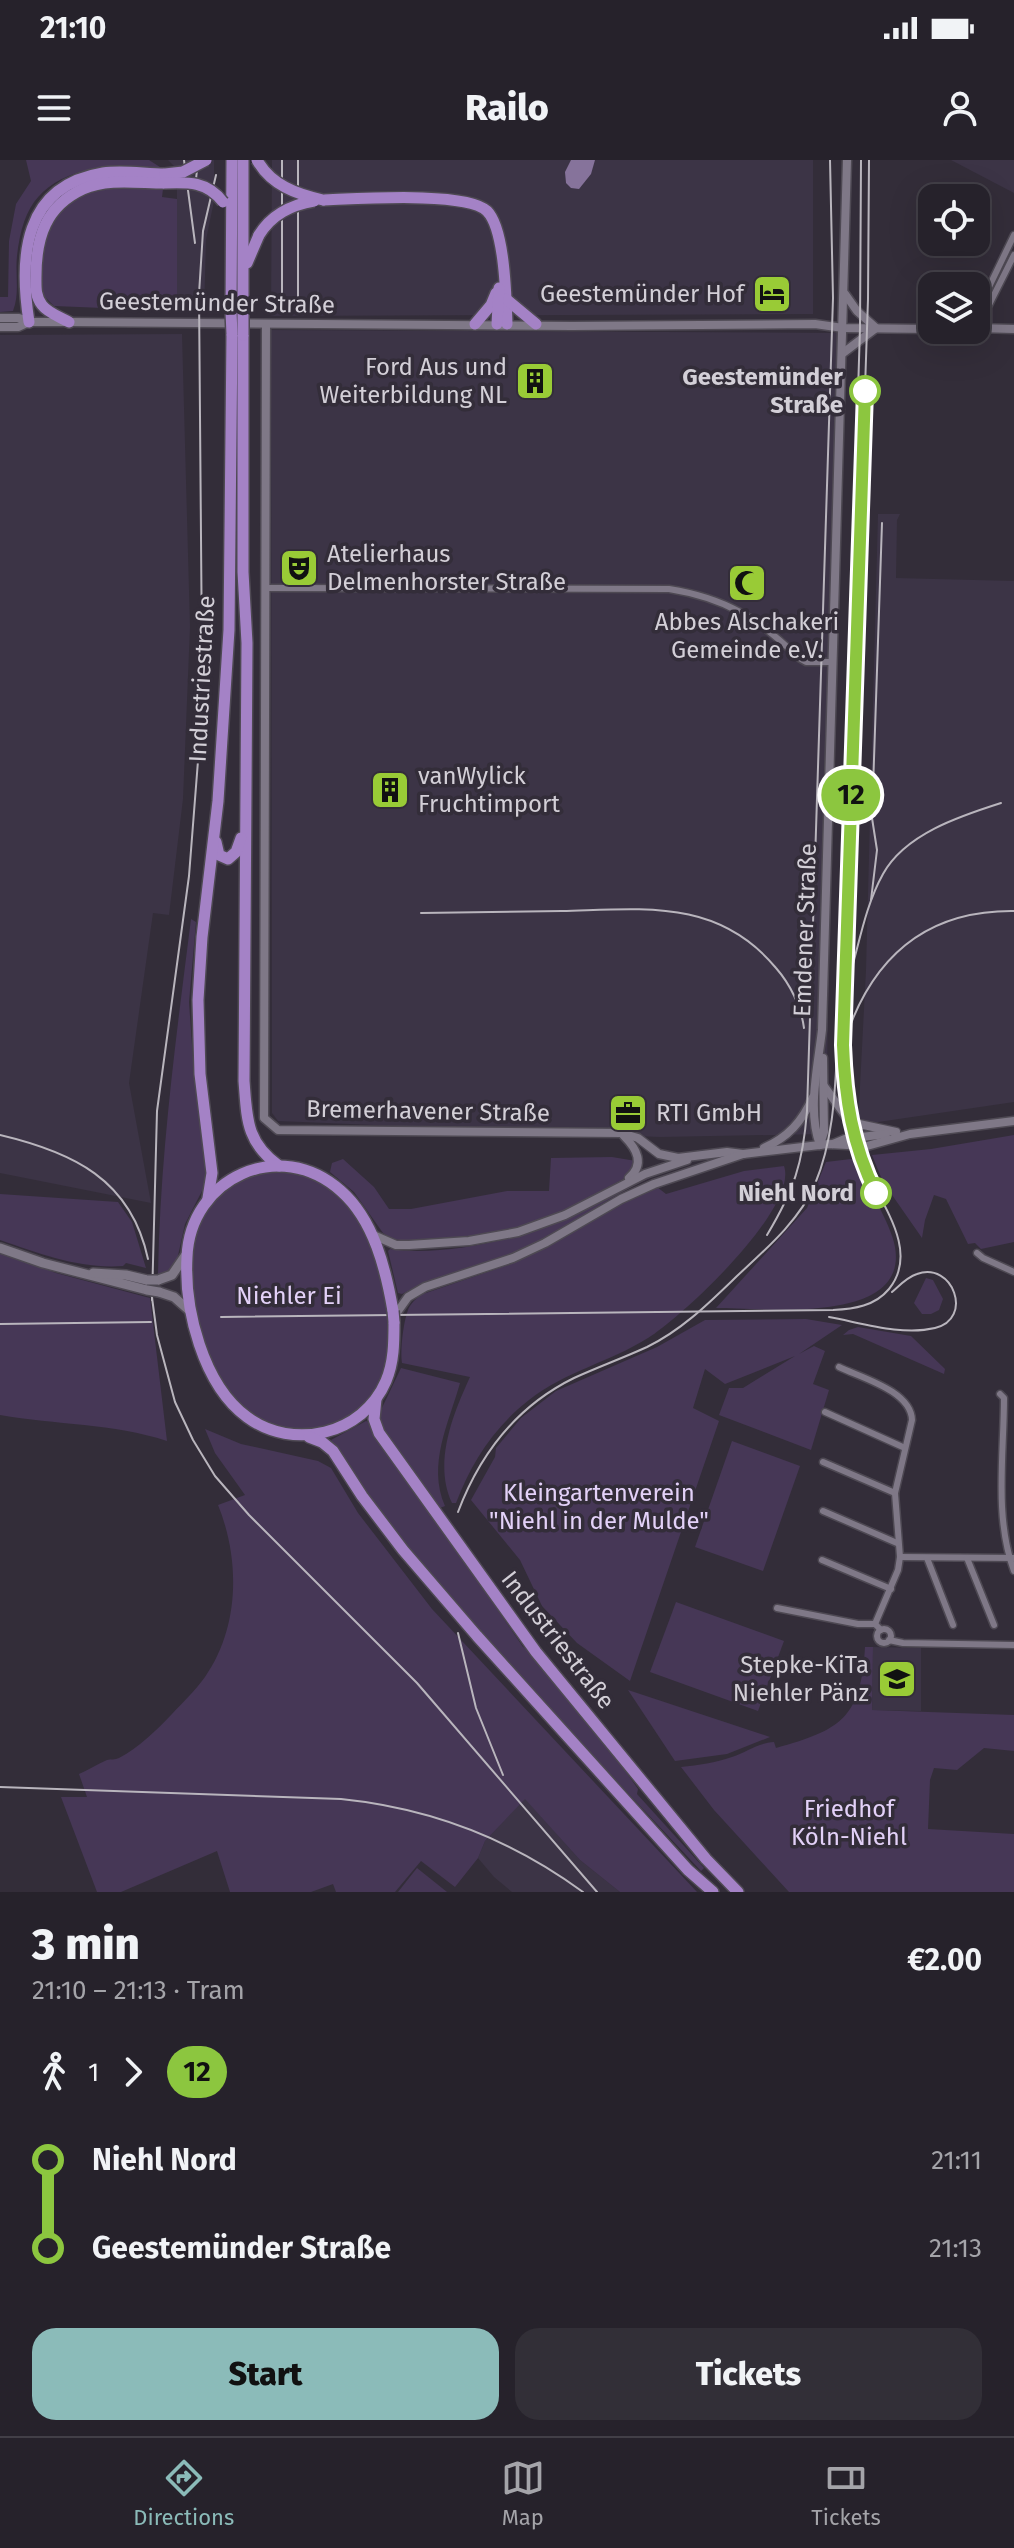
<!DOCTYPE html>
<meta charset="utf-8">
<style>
:root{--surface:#26222b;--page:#322f37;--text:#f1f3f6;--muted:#a4a4a9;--line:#423f47;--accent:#8bbbb9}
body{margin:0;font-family:"Fira Sans",sans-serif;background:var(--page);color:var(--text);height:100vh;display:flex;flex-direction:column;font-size:30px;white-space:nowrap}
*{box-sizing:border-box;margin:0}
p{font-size:26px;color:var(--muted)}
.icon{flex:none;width:44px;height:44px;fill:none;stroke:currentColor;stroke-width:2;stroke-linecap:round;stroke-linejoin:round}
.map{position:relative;height:1732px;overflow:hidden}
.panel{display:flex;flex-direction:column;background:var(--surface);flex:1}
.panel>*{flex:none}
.badge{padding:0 16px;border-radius:26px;font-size:28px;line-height:52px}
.buttons{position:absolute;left:918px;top:24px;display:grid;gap:16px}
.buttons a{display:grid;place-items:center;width:72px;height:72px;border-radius:16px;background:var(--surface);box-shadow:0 8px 32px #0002,0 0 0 2px var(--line);font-size:40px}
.map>.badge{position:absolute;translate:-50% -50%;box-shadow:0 0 0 4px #fff}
.legs{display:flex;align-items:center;gap:12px;height:88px;padding:0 32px;font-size:26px}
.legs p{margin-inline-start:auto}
.overview{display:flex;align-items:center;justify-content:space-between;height:136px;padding:0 32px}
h1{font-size:44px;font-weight:800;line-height:60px}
.action{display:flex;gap:16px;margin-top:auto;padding:16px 32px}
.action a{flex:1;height:92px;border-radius:24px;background:var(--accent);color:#111;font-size:32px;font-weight:800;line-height:92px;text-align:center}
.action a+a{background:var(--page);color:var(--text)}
ul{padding:0 32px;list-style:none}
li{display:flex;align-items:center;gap:28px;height:88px;font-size:30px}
li i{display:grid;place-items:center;width:12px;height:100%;margin:0 10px;background:currentColor}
li i::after{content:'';width:20px;height:20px;margin:-10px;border:6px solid;border-radius:50%;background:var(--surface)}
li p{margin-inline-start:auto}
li:first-child i{background:linear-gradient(#0000 50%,currentColor 0)}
li:last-child i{background:linear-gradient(currentColor 50%,#0000 0)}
.status{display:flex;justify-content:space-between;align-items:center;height:56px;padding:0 40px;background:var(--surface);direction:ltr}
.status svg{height:22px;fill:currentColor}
header{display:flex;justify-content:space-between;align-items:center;height:104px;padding:0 32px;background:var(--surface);font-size:36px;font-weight:800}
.dock{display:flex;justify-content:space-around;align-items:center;height:112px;border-top:2px solid var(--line);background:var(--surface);font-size:22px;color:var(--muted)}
.dock a{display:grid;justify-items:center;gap:4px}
.dock .active{color:var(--accent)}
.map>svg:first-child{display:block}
.built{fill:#3c3446}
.green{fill:#463756}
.water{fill:#86739b}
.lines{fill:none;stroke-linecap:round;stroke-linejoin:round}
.minor-casing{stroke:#4e4953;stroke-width:9}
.tertiary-casing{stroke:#4e4953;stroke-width:11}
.secondary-casing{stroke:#4e4953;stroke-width:12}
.trunk-casing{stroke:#4e4953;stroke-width:14}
.minor{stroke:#7f7887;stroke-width:6}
.tertiary{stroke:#7f7887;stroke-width:8}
.secondary{stroke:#7f7887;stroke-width:9}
.trunk{stroke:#a482c6;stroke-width:11}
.tram{stroke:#b9b5bd;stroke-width:2}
.rail{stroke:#b9b5bd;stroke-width:2}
.secondary-bridge-casing{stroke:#4e4953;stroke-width:12;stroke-linecap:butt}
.trunk-bridge-casing{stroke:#4e4953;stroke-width:14;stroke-linecap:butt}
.secondary-bridge{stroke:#7f7887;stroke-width:9}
.trunk-bridge{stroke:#a482c6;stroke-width:11}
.line-1-casing{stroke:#fff;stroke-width:18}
.line-1{stroke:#8cc63f;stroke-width:12}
.stop-1-dot{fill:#fff;stroke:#8cc63f;stroke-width:4}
.labels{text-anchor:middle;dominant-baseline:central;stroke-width:7;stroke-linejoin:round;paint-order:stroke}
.poi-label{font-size:24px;fill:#d3cfd7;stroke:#332d39;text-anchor:end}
.street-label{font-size:24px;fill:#d3cfd7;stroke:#332d39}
.stop-label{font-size:24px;font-weight:bold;fill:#d3cfd7;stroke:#332d39;text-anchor:end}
.park-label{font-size:24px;fill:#e3d1f8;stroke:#332d39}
</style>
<div class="status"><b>21:10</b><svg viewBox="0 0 49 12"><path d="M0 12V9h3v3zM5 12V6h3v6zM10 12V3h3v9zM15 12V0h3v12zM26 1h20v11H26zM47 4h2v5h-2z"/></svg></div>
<header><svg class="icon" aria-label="menu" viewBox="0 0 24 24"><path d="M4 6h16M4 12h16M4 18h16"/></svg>Railo<svg class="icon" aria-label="person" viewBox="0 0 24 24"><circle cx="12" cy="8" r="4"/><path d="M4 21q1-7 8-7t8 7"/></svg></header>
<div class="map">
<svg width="1014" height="1732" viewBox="0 0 1014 1732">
<rect width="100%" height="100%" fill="#332d39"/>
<!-- built -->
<g class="built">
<path d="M168 0H214V41L206 80 204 153 177 151V9Z"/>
<path d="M272 0H813V154L271 156Z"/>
<path d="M951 0H1014V33Z"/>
<path d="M271 170 839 173 826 974 660 977 278 961 272 953Z"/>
<path d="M182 174 190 467 183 639 169 755 153 753 129 923 151 1043 0 1013V175Z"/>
<path d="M878 354H900L897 360 896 418 1014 421V942L858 965 866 810Z"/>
<path d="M873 1487 921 1488V1551L872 1550Z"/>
<path d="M525 1638 580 1700 620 1732H512L494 1717 478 1698 485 1681Z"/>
</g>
<!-- green -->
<g class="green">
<path d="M26 0H149L163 9C142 9 115 3 95 8 42 20 23 43 17 96 15 115 20 133 13 151L0 152V137H8L9 81 16 44 31 21Z"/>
<path d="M163 29 162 37 177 39V151L54 146 42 134C42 120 40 104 42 90 46 65 67 34 93 30 115 27 140 29 163 29Z"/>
<path d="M191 759 196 762 189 842 194 913 207 1015 203 1029 185 1064 177 1100 168 1111 158 1115C160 995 176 878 191 759Z"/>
<path d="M1014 975V1082L981 1089 975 1083 968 1084 946 1039 934 1035 925 1060 922 1078 883 1022 872 995 931 989Z"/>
<path d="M612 997 636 1001 627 1017 552 1057 508 1071 474 1077 408 1081 392 1079 383 1073 354 1032 330 1012 332 1003 343 999 374 1027 389 1049H411L507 1031H549L551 998Z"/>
<path d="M851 999 856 1003C867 1027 891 1063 895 1087 909 1166 761 1148 716 1148L807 1048 826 1002Z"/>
<path d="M784 1006C799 1048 682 1157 648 1178 610 1202 566 1211 529 1240 494 1267 471 1303 456 1343H452C433 1303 453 1254 470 1217L402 1203C400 1192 403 1163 408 1150 410 1144 416 1139 420 1135L514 1103 613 1048 657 1027 666 1034 744 1011Z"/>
<path d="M265 1011C280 1011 294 1010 308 1015 371 1040 388 1122 388 1182L390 1183 385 1206 387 1207C369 1244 354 1264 311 1269 226 1279 188 1171 192 1102 192 1094 191 1084 193 1077 197 1066 207 1048 212 1041 224 1023 247 1017 265 1011Z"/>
<path d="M649 1016 650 1018C606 1037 569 1069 525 1089 486 1107 440 1113 402 1134L398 1133 388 1091 390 1089C441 1097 525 1079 572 1056 598 1043 622 1027 649 1016Z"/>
<path d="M0 1034 118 1042 132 1062 146 1108 126 1103 123 1106C79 1109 41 1094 0 1080Z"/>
<path d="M0 1092 56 1113 150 1138 167 1281C113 1263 56 1265 0 1255Z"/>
<path d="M926 1118 933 1120 943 1139 939 1150 931 1154H922L914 1143Z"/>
<path d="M806 1159 842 1165 799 1194 814 1186 825 1191 813 1224 829 1230 811 1290 719 1255 729 1228H743L795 1196 725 1224 705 1209 693 1248 719 1261 630 1521 577 1483 542 1446 520 1400 471 1340 495 1297 496 1288 521 1258 556 1231 657 1187 705 1160Z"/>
<path d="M858 1167 911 1176 945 1209 944 1214 853 1174 843 1175 849 1170Z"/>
<path d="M401 1208 460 1223C449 1263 427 1304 445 1346L440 1348 381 1268 380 1252Z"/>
<path d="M366 1261 369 1262 523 1487 526 1488 624 1609 638 1629 637 1634 704 1708 701 1711 548 1548 410 1390 374 1345 331 1280Z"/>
<path d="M205 1269 241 1284 318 1301 331 1308 358 1353 432 1449 697 1732H620L580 1700 525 1639 485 1681 478 1698 455 1727 421 1701 395 1732H336L333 1724 311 1732H230L217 1691 121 1732H97L61 1637H87L79 1614C88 1610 98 1604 107 1600 111 1599 115 1600 119 1598 138 1588 157 1570 172 1554 183 1542 195 1531 205 1517 240 1467 240 1399 218 1345L245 1335 215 1293Z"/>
<path d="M732 1281 800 1306 763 1411 695 1387Z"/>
<path d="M676 1442 784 1481 758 1551 650 1512Z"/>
<path d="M865 1487H873L872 1550 1014 1555V1591L984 1588 957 1610 934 1608 930 1620 928 1669 1014 1674V1732H789L714 1650 681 1607C699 1605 715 1603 732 1597 747 1592 758 1583 774 1582L776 1588C841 1570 861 1558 865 1487Z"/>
<path d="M628 1530 770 1577 727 1594 675 1601Z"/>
<path d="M417 1708 447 1732H398Z"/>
</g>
<!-- water -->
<path class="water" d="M571 0H595L591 14 579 29 571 28 566 23 565 12Z"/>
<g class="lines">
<defs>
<g id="minor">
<path d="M976 154 1014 75"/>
<path d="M988 168V147L1014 95"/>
<path d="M267 428 669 429C726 438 759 459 799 498L806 502H833"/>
<path d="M977 1093 983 1098 1014 1112"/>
<path d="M839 1207C862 1218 911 1231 912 1260L895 1333 900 1397 898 1410 875 1464"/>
<path d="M1000 1234 1004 1238C1004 1294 994 1357 1014 1411"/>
<path d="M825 1252 905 1288"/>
<path d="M823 1302 895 1333"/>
<path d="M823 1351 897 1383"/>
<path d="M900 1397 1014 1398"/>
<path d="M927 1398 953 1465"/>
<path d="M967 1398 994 1465"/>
<path d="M822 1400 891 1429"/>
<path d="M777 1448 858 1464H875L881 1470"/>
<circle cx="884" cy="1476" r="7"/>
<path d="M889 1480 903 1483 1014 1485"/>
</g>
<g id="tertiary">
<path d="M0 158H19L29 162"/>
<path d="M266 164 264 958 278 970 621 973 638 978 659 994 678 998 727 992 743 994"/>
<path d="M0 167H18L29 162H69L572 166 815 164 843 168 932 169"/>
<path d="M976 168 1014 169"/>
<path d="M843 193 876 168 857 151 845 134"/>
<path d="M824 926 850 962 896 972"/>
<path d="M624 976C637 989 645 1004 629 1018"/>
<path d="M820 984 824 972 823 898"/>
<path d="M833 984 845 979 886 974"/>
<path d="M820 985C807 950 818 906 822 870L847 0"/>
<path d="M764 988C788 977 802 962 813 937"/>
<path d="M371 1074 396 1085H409L469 1081 518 1072 565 1055 645 1014 687 1000"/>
<path d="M398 1151 408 1137 425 1127 513 1098 545 1083 621 1039 654 1024 743 994 828 984 867 986 910 974 1014 961"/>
</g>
<g id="secondary">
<path d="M0 1088 43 1103 147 1130"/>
<path d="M93 1113 126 1115 147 1120"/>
<path d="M158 1120 172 1115 187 1093"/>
<path d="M159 1132 174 1137 191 1152"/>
</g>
<g id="trunk">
<path d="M323 40C355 39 467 31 487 51 505 69 506 138 507 164"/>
<path d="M247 103 259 75"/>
<path d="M506 139 536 164"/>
<path d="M231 152 232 0"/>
<path d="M243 152V0"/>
<path d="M29 162C19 97 23 26 103 13 123 10 145 14 165 14"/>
<path d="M69 162C60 157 48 153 42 145 35 136 36 126 36 116 36 77 46 46 83 29 107 18 138 23 164 23"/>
<path d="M475 164 491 145 496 133"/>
<path d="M497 164 499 128"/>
<path d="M243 175V412L247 483 244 921C247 959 246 982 279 1006"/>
<path d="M216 682 219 695 228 699 236 692 241 678"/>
<path d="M208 1038 212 1013 200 914 198 840 202 777 218 641 229 470 232 174"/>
<path d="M393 1151C386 1110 374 1060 341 1031 280 976 190 1018 187 1097 184 1149 203 1225 247 1257 293 1291 363 1275 386 1221 394 1202 394 1182 394 1162"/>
<path d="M376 1239 374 1259 379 1273 536 1492 706 1699 738 1732"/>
<path d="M309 1277 322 1282 333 1291 362 1336 403 1390 477 1476 688 1710 713 1732"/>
</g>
</defs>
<!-- minor casing -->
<use href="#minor" class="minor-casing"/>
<!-- tertiary casing -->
<use href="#tertiary" class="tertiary-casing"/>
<!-- secondary casing -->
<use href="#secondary" class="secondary-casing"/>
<!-- trunk casing -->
<use href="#trunk" class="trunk-casing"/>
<!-- minor -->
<use href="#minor" class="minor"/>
<!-- tertiary -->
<use href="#tertiary" class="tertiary"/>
<!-- secondary -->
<use href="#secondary" class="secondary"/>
<!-- trunk -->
<use href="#trunk" class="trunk"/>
<!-- tram -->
<g class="tram">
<path d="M221 1157 833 1150C854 1149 875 1146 889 1129 923 1087 873 1035 859 994 847 958 845 923 843 885L868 139 869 0"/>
<path d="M829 1157C862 1163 902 1176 935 1168 974 1159 953 1101 917 1114 907 1117 899 1126 892 1132"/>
<path d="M0 1164 151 1162"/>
</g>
<!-- rail -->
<g class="rail">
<path d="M184 0 195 83"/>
<path d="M298 0V149"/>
<path d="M195 29 198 0"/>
<path d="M282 149V0"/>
<path d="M871 740 877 690 872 658 882 363"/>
<path d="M421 753C468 752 515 752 562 751 643 749 718 738 776 808 790 824 801 846 804 868"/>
<path d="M845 831C858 793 863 750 883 714 905 674 960 656 1001 643"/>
<path d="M843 886C869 801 923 750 1014 751"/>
<path d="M0 975C72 992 131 1019 148 1099"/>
<path d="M767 1075C794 1030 803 1003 807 951L833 138 830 0"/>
<path d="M151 1130 157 1175 175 1242 193 1280 215 1316 249 1355 417 1523 597 1732"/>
<path d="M152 1140 157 951 189 716 199 588 202 499 199 134 203 71 216 15"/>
<path d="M458 1352C480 1294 517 1246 574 1218 598 1207 623 1198 647 1187 682 1170 709 1143 737 1116 765 1090 800 1060 815 1024 835 976 835 925 838 875L860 168 861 0"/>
<path d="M458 1473 476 1548 503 1615"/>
<path d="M0 1627 341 1639C430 1648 511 1679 583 1732"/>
</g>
<defs>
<g id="secondary-bridge">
<path d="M147 1120H158"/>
<path d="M147 1130 159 1132"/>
</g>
<g id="trunk-bridge">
<path d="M257 0C271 25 296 34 323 40"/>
<path d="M165 14 183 12 206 0"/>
<path d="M164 23C188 22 207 21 223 42"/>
<path d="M259 75C272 54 291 45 314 41"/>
<path d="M231 152 232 174"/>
<path d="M243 152V175"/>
<path d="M393 1151 394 1162"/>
</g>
</defs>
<!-- secondary-bridge casing -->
<use href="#secondary-bridge" class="secondary-bridge-casing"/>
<!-- trunk-bridge casing -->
<use href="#trunk-bridge" class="trunk-bridge-casing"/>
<!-- secondary-bridge -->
<use href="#secondary-bridge" class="secondary-bridge"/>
<!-- trunk-bridge -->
<use href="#trunk-bridge" class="trunk-bridge"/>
</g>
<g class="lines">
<defs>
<path id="line-1" d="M865 231 843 885C845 938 852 985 876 1033"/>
</defs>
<!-- line-1 casing -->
<use href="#line-1" class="line-1-casing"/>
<!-- line-1 -->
<use href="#line-1" class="line-1"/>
</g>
<!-- icons -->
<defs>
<symbol id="hotel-square" viewBox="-11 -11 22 22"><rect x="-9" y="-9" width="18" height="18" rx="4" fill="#99cb36" stroke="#332d39"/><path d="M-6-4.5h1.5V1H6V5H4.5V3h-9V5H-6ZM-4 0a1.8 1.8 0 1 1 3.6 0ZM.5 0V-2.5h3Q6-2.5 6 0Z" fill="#111"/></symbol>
<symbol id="building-square" viewBox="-11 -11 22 22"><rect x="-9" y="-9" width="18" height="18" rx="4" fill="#99cb36" stroke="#332d39"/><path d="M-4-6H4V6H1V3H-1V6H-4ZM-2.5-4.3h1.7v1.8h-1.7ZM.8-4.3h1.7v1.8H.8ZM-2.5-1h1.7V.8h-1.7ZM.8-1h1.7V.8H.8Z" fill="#111"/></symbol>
<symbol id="theatre-square" viewBox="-11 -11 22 22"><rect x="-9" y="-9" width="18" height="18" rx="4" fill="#99cb36" stroke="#332d39"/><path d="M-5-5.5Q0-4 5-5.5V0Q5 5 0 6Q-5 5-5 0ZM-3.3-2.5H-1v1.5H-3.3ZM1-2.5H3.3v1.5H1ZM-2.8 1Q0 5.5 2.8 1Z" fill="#111"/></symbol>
<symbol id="mosque-square" viewBox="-11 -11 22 22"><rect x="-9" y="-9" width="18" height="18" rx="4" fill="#99cb36" stroke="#332d39"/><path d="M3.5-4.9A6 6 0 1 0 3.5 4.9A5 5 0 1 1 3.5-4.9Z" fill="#111"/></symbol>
<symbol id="office-square" viewBox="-11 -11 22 22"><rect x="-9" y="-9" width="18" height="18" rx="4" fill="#99cb36" stroke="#332d39"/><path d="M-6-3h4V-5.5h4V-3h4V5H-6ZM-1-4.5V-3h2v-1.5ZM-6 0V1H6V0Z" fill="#111"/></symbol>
<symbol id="school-square" viewBox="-11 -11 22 22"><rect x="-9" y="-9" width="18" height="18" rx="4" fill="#99cb36" stroke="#332d39"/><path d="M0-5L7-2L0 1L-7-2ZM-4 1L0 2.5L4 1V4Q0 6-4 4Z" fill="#111"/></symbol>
</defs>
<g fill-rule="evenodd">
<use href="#hotel-square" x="750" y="112" width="44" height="44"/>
<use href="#building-square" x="513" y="199" width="44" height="44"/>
<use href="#theatre-square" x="277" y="386" width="44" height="44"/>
<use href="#mosque-square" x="725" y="401" width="44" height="44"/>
<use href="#building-square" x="368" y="608" width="44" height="44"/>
<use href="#office-square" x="606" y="931" width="44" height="44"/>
<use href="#school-square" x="875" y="1497" width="44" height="44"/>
</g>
<!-- markers -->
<g class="stop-1-dot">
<circle cx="865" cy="231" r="14"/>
<circle cx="876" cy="1033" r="14"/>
</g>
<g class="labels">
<!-- poi labels -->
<g class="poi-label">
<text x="744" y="134">Geestemünder Hof</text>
<text x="507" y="207">Ford Aus und<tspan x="507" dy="28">Weiterbildung NL</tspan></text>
<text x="327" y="394" text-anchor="start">Atelierhaus<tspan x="327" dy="28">Delmenhorster Straße</tspan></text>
<text x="747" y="462" text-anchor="middle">Abbes Alschakeri<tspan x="747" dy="28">Gemeinde e.V.</tspan></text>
<text x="418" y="616" text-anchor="start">vanWylick<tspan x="418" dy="28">Fruchtimport</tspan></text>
<text x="656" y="953" text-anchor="start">RTI GmbH</text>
<text x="869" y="1505">Stepke-KiTa<tspan x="869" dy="28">Niehler Pänz</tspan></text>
</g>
<!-- street labels -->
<g class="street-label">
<text transform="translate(217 143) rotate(1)">Geestemünder Straße</text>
<text transform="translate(202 519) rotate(-87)">Industriestraße</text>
<text transform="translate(805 770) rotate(-88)">Emdener Straße</text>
<text transform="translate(428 951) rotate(1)">Bremerhavener Straße</text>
<text transform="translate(558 1480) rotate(52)">Industriestraße</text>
</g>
<!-- stop labels -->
<g class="stop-label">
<text x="843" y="217">Geestemünder<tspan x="843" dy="28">Straße</tspan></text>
<text x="854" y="1033">Niehl Nord</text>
</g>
<!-- park labels -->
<g class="park-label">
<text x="289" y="1136">Niehler Ei</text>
<text x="599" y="1333">Kleingartenverein<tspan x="599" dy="28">"Niehl in der Mulde"</tspan></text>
<text x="849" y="1649">Friedhof<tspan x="849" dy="28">Köln-Niehl</tspan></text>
</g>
</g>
</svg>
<div class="buttons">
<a><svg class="icon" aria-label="locate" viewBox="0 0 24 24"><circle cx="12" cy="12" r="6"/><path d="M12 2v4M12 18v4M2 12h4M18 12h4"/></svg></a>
<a><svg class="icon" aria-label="layers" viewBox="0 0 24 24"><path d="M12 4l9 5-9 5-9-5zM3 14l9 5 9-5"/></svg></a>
</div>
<b class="badge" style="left:851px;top:635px;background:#8cc63f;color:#111">12</b>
</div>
<section class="panel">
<div class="overview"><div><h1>3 min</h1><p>21:10 – 21:13 · Tram</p></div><b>€2.00</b></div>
<div class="legs"><svg class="icon" aria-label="walk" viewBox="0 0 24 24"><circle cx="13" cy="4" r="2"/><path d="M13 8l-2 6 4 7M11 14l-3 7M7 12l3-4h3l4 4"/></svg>1<svg class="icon" aria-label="forward" viewBox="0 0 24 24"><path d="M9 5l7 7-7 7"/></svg><b class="badge" style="background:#8cc63f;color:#111">12</b></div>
<ul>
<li><i style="color:#8cc63f"></i><b>Niehl Nord</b><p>21:11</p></li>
<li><i style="color:#8cc63f"></i><b>Geestemünder Straße</b><p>21:13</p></li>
</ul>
<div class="action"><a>Start</a><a>Tickets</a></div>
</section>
<nav class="dock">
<a class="active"><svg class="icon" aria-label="directions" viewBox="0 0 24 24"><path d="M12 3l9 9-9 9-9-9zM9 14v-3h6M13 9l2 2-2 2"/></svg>Directions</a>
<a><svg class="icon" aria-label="map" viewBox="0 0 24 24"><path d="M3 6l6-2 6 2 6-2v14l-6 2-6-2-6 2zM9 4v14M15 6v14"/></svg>Map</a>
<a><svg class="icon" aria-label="tickets" viewBox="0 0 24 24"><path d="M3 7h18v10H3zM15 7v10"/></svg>Tickets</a>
</nav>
